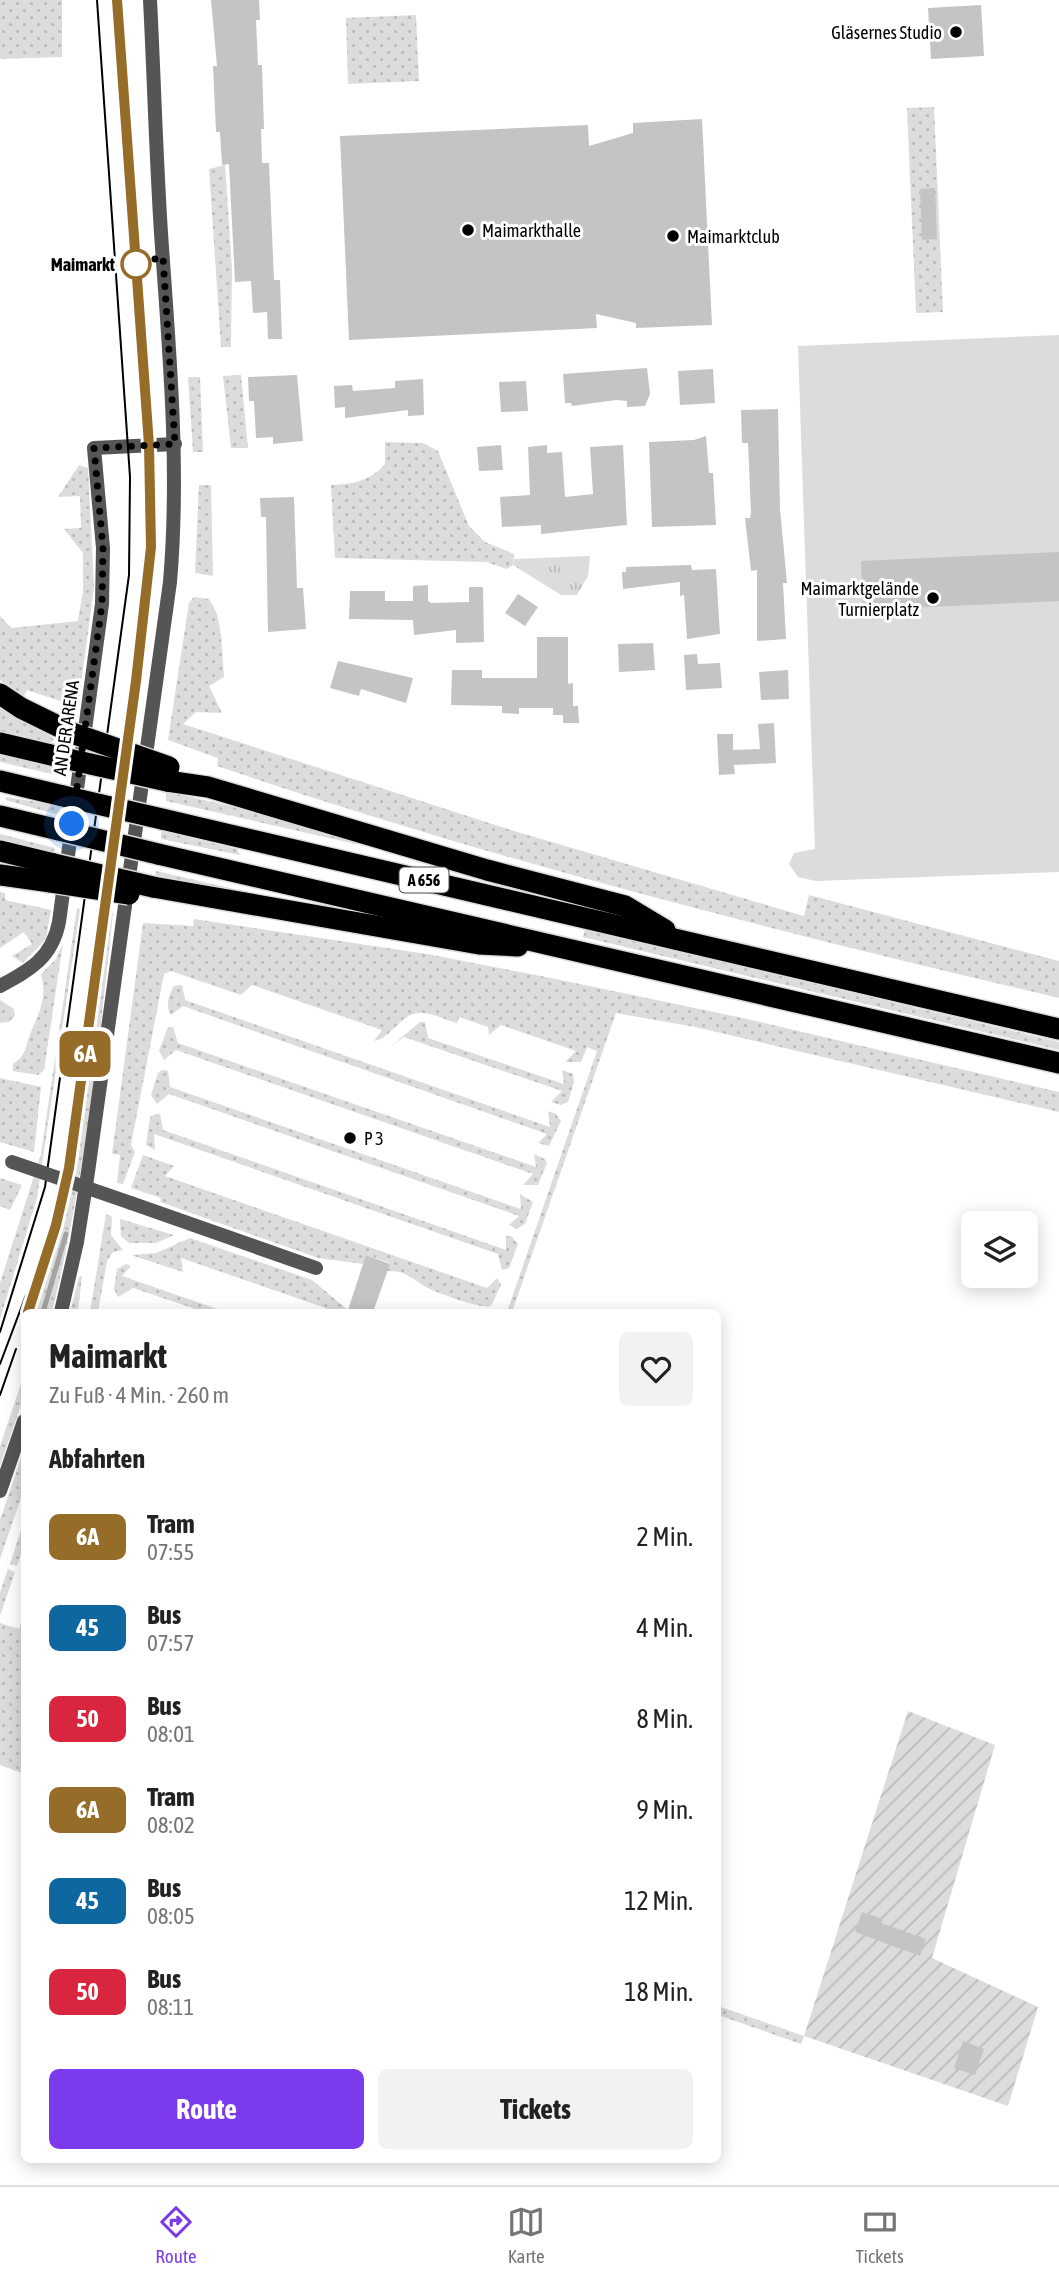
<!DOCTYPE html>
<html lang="de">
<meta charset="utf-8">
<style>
:root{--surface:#fff;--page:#f2f2f2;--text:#222;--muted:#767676;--line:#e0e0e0;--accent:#7c3aed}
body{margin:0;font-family:"Asap Condensed",sans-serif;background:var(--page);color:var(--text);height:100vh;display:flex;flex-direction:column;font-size:26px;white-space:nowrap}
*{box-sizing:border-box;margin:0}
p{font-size:23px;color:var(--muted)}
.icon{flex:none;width:38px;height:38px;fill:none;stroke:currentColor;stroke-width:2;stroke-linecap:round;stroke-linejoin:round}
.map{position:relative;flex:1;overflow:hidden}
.sheet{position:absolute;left:21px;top:1309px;width:700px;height:854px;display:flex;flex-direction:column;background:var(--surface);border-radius:10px;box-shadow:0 4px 18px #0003}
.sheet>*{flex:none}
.badge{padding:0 14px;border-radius:10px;font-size:24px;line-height:46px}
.buttons{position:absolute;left:961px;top:1211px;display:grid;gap:14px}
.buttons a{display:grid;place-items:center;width:77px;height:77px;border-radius:10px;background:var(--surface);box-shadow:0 4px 18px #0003;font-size:35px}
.you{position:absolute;width:35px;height:35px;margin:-18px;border:5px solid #fff;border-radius:50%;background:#1a73e8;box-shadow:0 0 0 10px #1a73e833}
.map>.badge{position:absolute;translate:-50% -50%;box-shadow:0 0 0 4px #fff}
h2{padding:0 28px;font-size:26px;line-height:63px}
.round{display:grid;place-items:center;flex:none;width:74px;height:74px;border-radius:10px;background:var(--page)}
.headline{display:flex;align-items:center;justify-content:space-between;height:119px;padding:0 28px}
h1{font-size:33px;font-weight:700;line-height:52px}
.button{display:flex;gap:14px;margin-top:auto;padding:14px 28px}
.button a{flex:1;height:80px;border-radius:10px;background:var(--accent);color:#fff;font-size:28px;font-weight:700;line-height:80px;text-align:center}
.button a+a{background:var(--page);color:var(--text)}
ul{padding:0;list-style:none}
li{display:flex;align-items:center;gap:21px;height:91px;padding:0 28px}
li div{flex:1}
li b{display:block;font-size:26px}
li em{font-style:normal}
li .badge{min-width:77px;font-weight:700;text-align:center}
.dock{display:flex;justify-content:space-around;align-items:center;height:98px;border-top:2px solid var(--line);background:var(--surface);font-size:19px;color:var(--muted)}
.dock a{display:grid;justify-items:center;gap:4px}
.dock .active{color:var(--accent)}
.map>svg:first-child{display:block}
.grass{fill:url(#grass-dots)}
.park{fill:url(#park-tufts)}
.garden{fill:url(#garden-furrows)}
.pitch{fill:#dcdcdc}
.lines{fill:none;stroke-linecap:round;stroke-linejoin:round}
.stream{stroke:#a3a3a3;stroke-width:5}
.building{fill:#c4c4c4}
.motorway-casing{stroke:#dbdbdb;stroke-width:24}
.minor{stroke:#555;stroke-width:14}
.motorway{stroke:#000;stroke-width:21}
.tram{stroke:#000;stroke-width:2}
.motorway-bridge-casing{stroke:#dbdbdb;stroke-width:24;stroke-linecap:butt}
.minor-bridge{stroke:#555;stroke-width:14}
.motorway-bridge{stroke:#000;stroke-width:21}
.line-casing{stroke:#fff;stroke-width:16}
.line{stroke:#966c29;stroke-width:10}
.walk{stroke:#000;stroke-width:7;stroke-dasharray:0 12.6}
.poi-dot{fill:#000;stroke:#fff;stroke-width:2.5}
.stop-dot{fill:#fff;stroke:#966c29;stroke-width:3.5}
.labels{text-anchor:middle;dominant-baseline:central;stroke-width:6;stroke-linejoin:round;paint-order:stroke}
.shield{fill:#fff;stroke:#4c4c4c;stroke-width:2}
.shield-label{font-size:16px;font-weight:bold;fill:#000}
.poi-label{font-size:18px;fill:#000;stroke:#fff;text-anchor:start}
.stop-label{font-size:18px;font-weight:bold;fill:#000;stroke:#fff;text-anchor:end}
.street-label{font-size:18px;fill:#000;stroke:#fff}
</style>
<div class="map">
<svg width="1059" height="2185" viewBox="0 0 1059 2185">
<defs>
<pattern id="grass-dots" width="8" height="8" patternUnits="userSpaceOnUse" patternTransform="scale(1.75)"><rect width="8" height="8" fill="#dcdcdc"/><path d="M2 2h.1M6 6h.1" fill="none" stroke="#bbb" stroke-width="1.8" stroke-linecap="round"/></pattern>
<pattern id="park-tufts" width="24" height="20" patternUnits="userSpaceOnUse" patternTransform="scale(1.75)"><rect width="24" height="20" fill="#dcdcdc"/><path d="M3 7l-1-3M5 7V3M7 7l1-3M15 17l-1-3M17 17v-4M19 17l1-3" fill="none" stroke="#bbb"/></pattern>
<pattern id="garden-furrows" width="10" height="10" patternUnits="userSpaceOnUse" patternTransform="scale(1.75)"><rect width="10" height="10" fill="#dcdcdc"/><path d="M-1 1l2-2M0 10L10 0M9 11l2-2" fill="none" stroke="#bbb"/></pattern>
</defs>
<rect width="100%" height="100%" fill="#fff"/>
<!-- grass -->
<g class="grass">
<path d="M0 0H62V57L0 59Z"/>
<path d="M416 15 419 81 348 84 346 18Z"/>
<path d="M934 107 943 312 916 313 907 108Z"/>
<path d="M225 165 232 268 231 347H221L209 169Z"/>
<path d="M241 375 248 448H231L223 376Z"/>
<path d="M188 377H200L203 452H193Z"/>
<path d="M385 442 423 443 438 451 469 526 485 542 514 554 513 565 507 569 486 562 335 558 331 485C354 484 370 481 385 464Z"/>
<path d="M79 465 88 468 94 587 78 707 27 690 24 696 0 680V616L11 628 78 621 83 591V553L64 529 81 528 80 496 58 497Z"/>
<path d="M199 485H211L213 576 195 573Z"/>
<path d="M194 597 209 599 217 614 221 635 224 677 209 686 222 713 196 712 183 724 514 831 804 916 809 895 1059 961V998C775 931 493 860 217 766L218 758 168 740 189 603Z"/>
<path d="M0 705 49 734 54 740 49 744 0 732Z"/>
<path d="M0 754 66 769 65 777 0 762Z"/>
<path d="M166 791 263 814 387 851 166 801Z"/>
<path d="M7 797 60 806 59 815 5 800Z"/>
<path d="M161 831 237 849 240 855 161 839Z"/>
<path d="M0 834 55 848 54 855 0 843Z"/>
<path d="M156 871 300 904 155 879Z"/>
<path d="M0 892 5 893V900L51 910 46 939 23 963 12 956 32 944 24 932 0 948Z"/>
<path d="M77 908 80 909 37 1198 0 1319V1283L41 1154Z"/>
<path d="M107 912 113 913C99 1045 84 1184 52 1312H33C80 1186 96 1046 107 912Z"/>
<path d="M194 919 427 954 551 978 747 1019 1059 1092V1112L695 1027 616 1013 512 1312H507L597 1051 587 1047 581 1062H565L576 1051 501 1025 489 1035 488 1027 459 1017 457 1023C446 1020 434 1014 423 1013 402 1010 393 1038 374 1041L382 1030 252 985 241 995 171 971 164 974 131 1145 135 1152 123 1184 117 1183 120 1155 112 1154 143 923 193 926Z"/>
<path d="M585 929 1059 1042V1050L583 937Z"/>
<path d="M63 943 44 1070 38 1075 13 1071V1064C27 1055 25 1046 31 1032 40 1010 47 998 41 974L56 959Z"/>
<path d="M182 985 185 1000 550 1127 548 1111 556 1114 561 1121 549 1146 538 1143 547 1134 183 1006 171 1015C165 1008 169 993 174 986Z"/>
<path d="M0 1000 14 1009 15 1016 9 1022 0 1023Z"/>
<path d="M420 1022H425L428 1038 564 1084 562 1070 573 1074 574 1082 568 1102 561 1105 551 1102 562 1091 404 1037 390 1047Z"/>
<path d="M168 1027H173L178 1043 536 1167 534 1154 545 1159 547 1163 538 1185H523L533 1174 176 1050 164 1060 159 1051Z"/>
<path d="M162 1070 168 1071 170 1087 521 1209 520 1194 533 1202 525 1224 517 1229 509 1225 519 1216 169 1094 157 1104 151 1095 158 1073Z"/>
<path d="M0 1078 41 1087 34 1152 0 1142Z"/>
<path d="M156 1114H160L163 1130 506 1250V1236H511L518 1244 509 1268 502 1270 498 1254 154 1134 155 1150 146 1145 150 1117Z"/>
<path d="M143 1155 174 1166 165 1176 487 1288 497 1278 501 1285 491 1306C481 1309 444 1295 432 1290 414 1282 409 1270 387 1271L390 1263 367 1255 363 1264 318 1258 160 1202 161 1198 131 1188Z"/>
<path d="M0 1178 22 1185 10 1210 0 1206Z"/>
<path d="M106 1214 112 1217 111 1235 123 1250 113 1252 107 1261 98 1312H90Z"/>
<path d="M120 1219 174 1235 156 1243H129L121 1236Z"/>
<path d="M190 1238 312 1280 348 1310 356 1312H337L181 1258 183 1272 131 1255 156 1253Z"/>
<path d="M126 1264 131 1266 122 1276 226 1312H204L133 1288 118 1297 114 1289 117 1269Z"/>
<path d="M82 1276 78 1312H70L79 1277Z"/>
<path d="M24 1375V1396L0 1466V1446Z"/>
<path d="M24 1449V1489L0 1559V1520Z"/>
<path d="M24 1521V1545L17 1566 10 1564Z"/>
<path d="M8 1569 15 1572 0 1616V1592Z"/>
<path d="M24 1613V1774L0 1765V1623L19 1629Z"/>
<path d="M718 2006 804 2036 801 2044 718 2015Z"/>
</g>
<!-- park -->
<path class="park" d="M590 556 588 576 577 595H561L513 565 514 559Z"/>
<!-- garden -->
<path class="garden" d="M908 1711 995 1745 932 1958 1038 2007 1008 2106 804 2036Z"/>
<!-- pitch -->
<path class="pitch" d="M1059 335V872L816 881 798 877 789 864 794 853 815 849 798 346Z"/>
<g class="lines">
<!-- stream -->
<path class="stream" d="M43 1312 66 1234"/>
</g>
<!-- building -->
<g class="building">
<path d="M211 0H259L260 20H256L258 65H262L264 129H261L262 163H269L274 280H280L282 339H268L267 312 253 313 251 281 235 282 229 164 222 165 220 132H216L213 66H217Z"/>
<path d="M981 5 984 56 931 59 928 8Z"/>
<path d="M702 119 712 325 636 328V323L596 314 597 328 349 340 340 136 588 125 589 146 633 133V123Z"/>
<path d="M935 188 937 239 922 240 920 189Z"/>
<path d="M647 368 650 394 645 406 627 407V401L616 400 572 406 571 403H565L563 374Z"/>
<path d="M713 369 715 403 680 405 678 371Z"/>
<path d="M297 375 303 441 273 444V437L256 438 254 401H249L248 377Z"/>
<path d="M423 379 424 415 408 416V410L345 418V407L335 408 334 386 352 385 353 391 395 388V381Z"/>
<path d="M526 381 528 411 501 412 499 382Z"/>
<path d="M778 409 780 509 787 583H783L786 639 757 641V570L751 571 745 518H750L751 512 748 443H742L741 410Z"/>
<path d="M706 436 709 473H713L716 525 652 527 649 442 694 440Z"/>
<path d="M501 445 503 470 479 471 477 447Z"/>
<path d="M547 445V453L562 452 565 497 593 494 590 447 623 445 627 525 541 534V525L502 527 500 497 530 495 528 447Z"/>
<path d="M294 497 297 588H303L306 629 268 632 266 517H261L260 498Z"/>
<path d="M1059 552V601L863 610 861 561Z"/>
<path d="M691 565 692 570 716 569 720 634 687 639 684 595 680 596V582L623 589 622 572H626V567Z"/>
<path d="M428 585V601L431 603 469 602V587H483L484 642 456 643V630L414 635 413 620 349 619 350 591H385V601H413V586Z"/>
<path d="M518 594 538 607 525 626 505 613Z"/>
<path d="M537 637H568V684L573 683V706H578L579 723H563V715H553V708H519V714L502 713V706L451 705 452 670H482V678H537Z"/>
<path d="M653 643 655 670 619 672 618 644Z"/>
<path d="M697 654 698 664 720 663 722 688 686 690 684 655Z"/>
<path d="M338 661 413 678 406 703 361 689 359 696 330 688Z"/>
<path d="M788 670 789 699 761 700 759 672Z"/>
<path d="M774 723 776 763 734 765 735 774 719 775 717 734H733V750L760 749 758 724Z"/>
<path d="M366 1255 390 1264 373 1312H356L348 1310Z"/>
<path d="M862 1912 883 1919 881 1923 926 1939 920 1956 855 1932Z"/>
<path d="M963 2041 984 2049 975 2075 954 2068Z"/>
</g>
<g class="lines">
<defs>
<g id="motorway">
<path d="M0 694 21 708 72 733"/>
<path d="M0 743 68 759"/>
<path d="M0 781 63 796"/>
<path d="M167 781 208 787 487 870 625 906 665 930"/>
<path d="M0 816 59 830"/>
<path d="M162 819 1059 1029"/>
<path d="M0 851 54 864"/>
<path d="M158 854 1059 1063"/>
<path d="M0 875 51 882"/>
<path d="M153 887 479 944 518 946"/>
</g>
</defs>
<!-- motorway casing -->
<use href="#motorway" class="motorway-casing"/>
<!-- minor -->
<g class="minor">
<path d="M0 986C30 970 52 958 59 922L102 604 103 548 94 448 175 444"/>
<path d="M131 1203 316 1268"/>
<path d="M61 1312 77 1242 88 1172 170 582C180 465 169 350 161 233 156 155 154 78 150 0"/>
<path d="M0 1491 24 1421"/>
</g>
<!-- motorway -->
<use href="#motorway" class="motorway"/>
<!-- tram -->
<g class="tram">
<path d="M28 1312 56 1225 69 1168 136 681 151 547 149 445 117 0"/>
<path d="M0 1332 45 1187 129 575 130 477 97 0"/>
<path d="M0 1364 26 1295"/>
<path d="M0 1395 16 1349"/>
</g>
<defs>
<g id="motorway-bridge">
<path d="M72 733 169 767"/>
<path d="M68 759 167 781"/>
<path d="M63 796 162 819"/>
<path d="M59 830 158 854"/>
<path d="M54 864 153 887"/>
<path d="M51 882 129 894"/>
</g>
</defs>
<!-- motorway-bridge casing -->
<use href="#motorway-bridge" class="motorway-bridge-casing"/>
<!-- minor-bridge -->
<path class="minor-bridge" d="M12 1162 131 1203"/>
<!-- motorway-bridge -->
<use href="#motorway-bridge" class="motorway-bridge"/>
</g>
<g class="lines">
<defs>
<path id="line" d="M28 1312 56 1225 69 1168 136 681 151 547 149 445 117 0"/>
</defs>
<!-- line casing -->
<use href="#line" class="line-casing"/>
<!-- line -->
<use href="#line" class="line"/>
<!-- walk -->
<path class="walk" d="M72 824 102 604 103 548 94 448 175 444 163 257 136 264"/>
</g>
<!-- markers -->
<g class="poi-dot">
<circle cx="956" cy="32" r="7"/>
<circle cx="468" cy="230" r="7"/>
<circle cx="673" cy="236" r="7"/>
<circle cx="933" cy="598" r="7"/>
<circle cx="350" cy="1138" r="7"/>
</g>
<circle class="stop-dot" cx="136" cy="264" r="14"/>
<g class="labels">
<!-- shield labels -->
<rect class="shield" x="399.5" y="867.5" width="49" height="25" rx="5"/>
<g class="shield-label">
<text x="424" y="880">A 656</text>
</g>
<!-- poi labels -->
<g class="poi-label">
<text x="942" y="32" text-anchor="end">Gläsernes Studio</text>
<text x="482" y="230">Maimarkthalle</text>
<text x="687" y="236">Maimarktclub</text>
<text x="919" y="588" text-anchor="end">Maimarktgelände<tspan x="919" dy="21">Turnierplatz</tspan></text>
<text x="364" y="1138">P 3</text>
</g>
<!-- stop labels -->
<g class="stop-label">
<text x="115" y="264">Maimarkt</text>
</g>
<!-- street labels -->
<g class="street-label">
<text transform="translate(66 728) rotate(-82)">AN DER ARENA</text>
</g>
</g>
</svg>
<div class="buttons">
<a><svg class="icon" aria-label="layers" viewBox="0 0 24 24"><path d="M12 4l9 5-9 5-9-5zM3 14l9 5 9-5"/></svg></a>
</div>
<div class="you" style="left:72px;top:824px"></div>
<b class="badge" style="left:85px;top:1054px;background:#966c29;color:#fff">6A</b>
<section class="sheet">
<div class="headline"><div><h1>Maimarkt</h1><p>Zu Fuß · 4 Min. · 260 m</p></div><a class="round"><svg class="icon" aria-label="heart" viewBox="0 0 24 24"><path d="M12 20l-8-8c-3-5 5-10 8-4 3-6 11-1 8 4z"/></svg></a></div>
<h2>Abfahrten</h2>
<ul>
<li><span class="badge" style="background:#966c29;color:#fff">6A</span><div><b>Tram</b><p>07:55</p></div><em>2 Min.</em></li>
<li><span class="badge" style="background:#0e679f;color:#fff">45</span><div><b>Bus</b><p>07:57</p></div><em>4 Min.</em></li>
<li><span class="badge" style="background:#d7263d;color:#fff">50</span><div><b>Bus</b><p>08:01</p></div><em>8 Min.</em></li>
<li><span class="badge" style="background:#966c29;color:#fff">6A</span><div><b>Tram</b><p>08:02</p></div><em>9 Min.</em></li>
<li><span class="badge" style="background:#0e679f;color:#fff">45</span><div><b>Bus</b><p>08:05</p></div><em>12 Min.</em></li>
<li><span class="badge" style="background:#d7263d;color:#fff">50</span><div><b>Bus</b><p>08:11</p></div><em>18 Min.</em></li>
</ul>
<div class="button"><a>Route</a><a>Tickets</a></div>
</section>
</div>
<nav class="dock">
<a class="active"><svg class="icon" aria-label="directions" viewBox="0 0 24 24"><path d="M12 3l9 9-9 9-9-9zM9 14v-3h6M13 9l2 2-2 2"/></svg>Route</a>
<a><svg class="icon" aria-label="map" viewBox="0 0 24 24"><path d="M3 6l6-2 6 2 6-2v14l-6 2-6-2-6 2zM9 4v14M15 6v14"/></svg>Karte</a>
<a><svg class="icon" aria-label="tickets" viewBox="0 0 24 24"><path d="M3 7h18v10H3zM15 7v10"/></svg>Tickets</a>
</nav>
